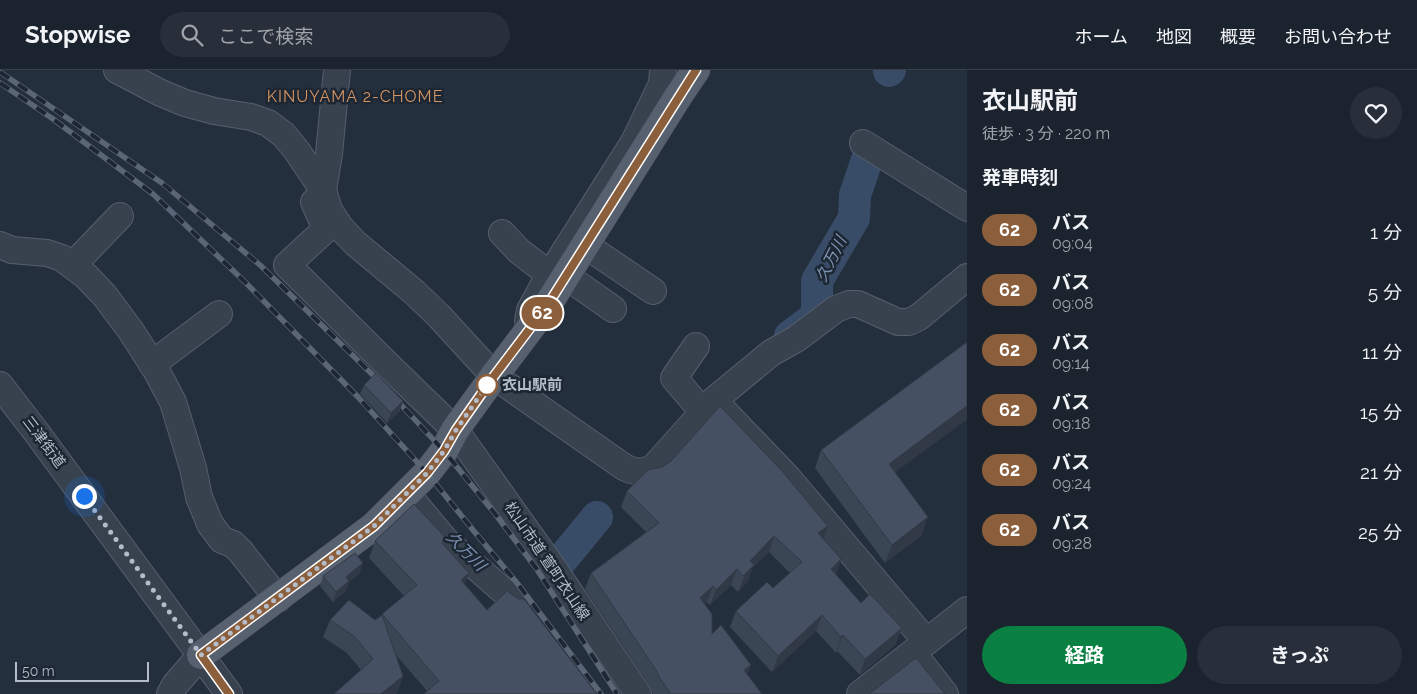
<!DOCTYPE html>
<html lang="ja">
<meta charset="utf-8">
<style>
:root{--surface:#1b232e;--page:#282f3a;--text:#f1f3f6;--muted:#a0a4aa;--line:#39404a;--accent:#0b8043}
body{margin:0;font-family:Raleway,"Noto Sans JP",sans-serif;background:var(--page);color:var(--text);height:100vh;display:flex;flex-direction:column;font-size:19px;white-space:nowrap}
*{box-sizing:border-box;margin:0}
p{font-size:16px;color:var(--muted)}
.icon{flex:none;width:28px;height:28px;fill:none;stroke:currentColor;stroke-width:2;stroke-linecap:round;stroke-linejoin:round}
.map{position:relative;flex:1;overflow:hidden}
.drawer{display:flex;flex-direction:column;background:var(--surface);width:450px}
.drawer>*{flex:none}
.badge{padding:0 10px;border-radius:16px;font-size:18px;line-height:32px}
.scale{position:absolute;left:15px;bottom:12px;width:134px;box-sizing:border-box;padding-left:5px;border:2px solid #b4bcc9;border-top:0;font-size:14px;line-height:18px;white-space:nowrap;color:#b4bcc9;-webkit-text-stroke:4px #1d2633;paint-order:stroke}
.you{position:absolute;width:25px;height:25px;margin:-12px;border:4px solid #fff;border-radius:50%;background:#1a73e8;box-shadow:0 0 0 8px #1a73e833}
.map>.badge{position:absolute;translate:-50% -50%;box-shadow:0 0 0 2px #fff}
h2{padding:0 15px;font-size:19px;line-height:45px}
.round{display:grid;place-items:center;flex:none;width:52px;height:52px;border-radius:26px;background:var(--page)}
.head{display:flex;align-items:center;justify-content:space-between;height:85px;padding:0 15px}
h1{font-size:24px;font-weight:700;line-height:38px}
.cta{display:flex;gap:10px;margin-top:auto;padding:10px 15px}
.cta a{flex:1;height:58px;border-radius:30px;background:var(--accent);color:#fff;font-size:20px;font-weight:700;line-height:58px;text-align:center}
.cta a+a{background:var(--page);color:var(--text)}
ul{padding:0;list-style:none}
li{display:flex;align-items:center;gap:15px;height:60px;padding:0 15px}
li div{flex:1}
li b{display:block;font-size:19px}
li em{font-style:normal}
li .badge{min-width:55px;font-weight:700;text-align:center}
header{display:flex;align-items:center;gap:30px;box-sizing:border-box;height:70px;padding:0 25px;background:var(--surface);border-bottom:1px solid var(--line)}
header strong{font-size:24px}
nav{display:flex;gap:28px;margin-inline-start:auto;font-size:18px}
.search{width:350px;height:45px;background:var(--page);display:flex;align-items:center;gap:12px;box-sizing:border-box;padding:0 18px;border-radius:28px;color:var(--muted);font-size:19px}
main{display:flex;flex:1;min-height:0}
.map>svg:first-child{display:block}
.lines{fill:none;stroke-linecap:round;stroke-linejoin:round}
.river{stroke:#394c67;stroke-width:32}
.minor-casing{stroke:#565f6c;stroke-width:28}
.major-casing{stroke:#414a57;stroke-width:29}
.minor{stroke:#38414e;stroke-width:26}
.major{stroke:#56606e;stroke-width:28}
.rail-casing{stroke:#5a6575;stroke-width:5.5}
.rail{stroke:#1d2633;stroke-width:4;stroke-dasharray:11;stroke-linecap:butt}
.wall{fill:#3b4654}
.shaded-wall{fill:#303945}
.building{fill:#455162;stroke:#303945}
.line-casing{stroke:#fff;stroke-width:11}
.line{stroke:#8b5e3c;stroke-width:8}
.walk{stroke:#b4bcc9;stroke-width:5;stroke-dasharray:0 9}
.stop-dot{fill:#fff;stroke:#8b5e3c;stroke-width:2.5}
.labels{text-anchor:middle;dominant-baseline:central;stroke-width:5;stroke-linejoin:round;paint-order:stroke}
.stop-label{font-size:15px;font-weight:bold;fill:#b4bcc9;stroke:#1d2633;text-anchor:start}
.street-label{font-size:15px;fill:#b4bcc9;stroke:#1d2633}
.neighbourhood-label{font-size:16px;letter-spacing:1px;fill:#d59563;stroke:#1d2633}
.water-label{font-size:16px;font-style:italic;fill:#7c92b1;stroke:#1d2633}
</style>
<header>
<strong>Stopwise</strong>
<div class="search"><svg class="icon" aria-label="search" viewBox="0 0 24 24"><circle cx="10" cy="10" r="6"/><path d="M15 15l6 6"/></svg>ここで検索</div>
<nav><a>ホーム</a><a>地図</a><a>概要</a><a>お問い合わせ</a></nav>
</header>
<main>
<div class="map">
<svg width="967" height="624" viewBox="0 0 967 624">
<rect width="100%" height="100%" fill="#242f3e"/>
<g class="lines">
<!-- river -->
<g class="river">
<path d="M889 1 890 0"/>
<path d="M790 266 817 246V211L854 148 855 125 868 87"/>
<path d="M560 492 597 447"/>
</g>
<defs>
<g id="minor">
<path d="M117 0 161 23 185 33 214 41 251 47 268 53 284 65 297 81 323 120 329 140 340 157 355 173 414 222 439 246 494 306 624 397C635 403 644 403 654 397L714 330 771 283 796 269 836 239 849 234H858L898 252H909L919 247 967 207"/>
<path d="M863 73 967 138"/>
<path d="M323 120 329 84 337 0"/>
<path d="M314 132 326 159 287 195 392 299 455 360 554 499 638 624"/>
<path d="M502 163 519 181 550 205"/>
<path d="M0 175 12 180 47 183 62 188 86 206 105 226 131 261 156 300 173 332 193 398 199 427 210 454 222 470 233 474 241 482 278 529"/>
<path d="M585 175 653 221"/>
<path d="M73 195 120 146"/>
<path d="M566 206 613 239"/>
<path d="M528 251 530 240 546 211 634 72 662 14 663 0"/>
<path d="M696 276 674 308 703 342"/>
<path d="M152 294 219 244"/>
<path d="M0 315 37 363 229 624"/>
<path d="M720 337 788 408 926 571"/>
<path d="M407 424 445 470 516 532"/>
<path d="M913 583 945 624"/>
<path d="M170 624 175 615 201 585"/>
<path d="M860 624 967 540"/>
</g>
<path id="major" d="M201 585 374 456 427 403 444 381 455 360 494 306 547 236 679 25 696 0"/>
</defs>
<!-- minor casing -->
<use href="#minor" class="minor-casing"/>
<!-- major casing -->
<use href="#major" class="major-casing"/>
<!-- minor -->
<use href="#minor" class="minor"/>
<!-- major -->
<use href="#major" class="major"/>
<defs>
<g id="rail">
<path d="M0 2 162 113 260 195 376 308 444 381 496 445 536 498 617 624"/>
<path d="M0 13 53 49 153 124 245 212 358 327 427 403 473 460 517 513 601 624"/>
</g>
</defs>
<!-- rail casing -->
<use href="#rail" class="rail-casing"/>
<!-- rail -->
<use href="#rail" class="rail"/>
</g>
<!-- wall -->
<g class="wall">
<path d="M364 315 400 341 387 353 360 324Z"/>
<path d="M967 349 895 402 922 465 885 493 815 398 821 380Z"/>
<path d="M627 421 828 456 823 469 841 489 836 504 896 574 860 605 837 581 836 583 816 561 772 602 730 557 736 541 773 518 790 503 769 482 753 497 748 511 738 522 731 515 710 535 707 532 705 534 712 564 751 595 747 605 762 624H653L650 616 585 519 591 503 646 462 621 437Z"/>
<path d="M446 468 444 475 469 503 464 514 487 540 597 624 427 621 396 585 403 606 397 623 361 600 347 583 323 567 330 550H375L382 546V544L404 526 369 488 375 471Z"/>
<path d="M360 503 349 512 346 521 333 532 320 516 323 506Z"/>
</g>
<!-- shaded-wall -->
<g class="shaded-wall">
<path d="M403 331 400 341 387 353 391 343Z"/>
<path d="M967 336V349L882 412 889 394Z"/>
<path d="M928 447 922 465 885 493 892 475Z"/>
<path d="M828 456 822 472 818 463Z"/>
<path d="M774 466 769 482 753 497 748 511 738 522 750 491Z"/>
<path d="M841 489 835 505 831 499Z"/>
<path d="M363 493 360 503 349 512 346 521 333 532 336 522 346 507Z"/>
<path d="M737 499 731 515 710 535 716 520Z"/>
<path d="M469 503 462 520 461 510Z"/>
<path d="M713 516 707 532 694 544 700 528Z"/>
<path d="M822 545 816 561 772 602 778 586Z"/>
<path d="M902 558 896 574 860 605 865 589Z"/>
<path d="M843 565 837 581 836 583 841 567Z"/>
<path d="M751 595 745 611 744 600Z"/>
<path d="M403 606 397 623 396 624H381Z"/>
</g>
<!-- building -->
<g class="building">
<path d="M967 272V336L889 394 928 447 892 475 821 380Z"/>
<path d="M376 303 403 331 391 343 364 315Z"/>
<path d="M720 336 783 402 826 454 828 456 818 463 841 489 831 499 861 533 870 524 902 558 865 589 843 565 841 567 822 545 778 586 736 541 767 512 773 518 802 492 774 466 750 491 754 495 743 506 737 499 716 520 713 516 700 528 712 544V564L721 555 751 595 744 600 762 624H671L659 607 656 600 591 503 659 453 627 421 648 400 662 397 671 391Z"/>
<path d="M414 434 446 468 442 473 469 503 461 510 487 540 507 521 519 529H524L597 624H424L439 611 382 544 417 515 375 471Z"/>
<path d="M355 483 363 493 346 507 349 511 336 522 323 506Z"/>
<path d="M349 530 375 550 382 545 403 606 381 624H334L373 589 354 566 330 550Z"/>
<path d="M916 588 945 624H869Z"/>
</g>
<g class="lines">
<defs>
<path id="line" d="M229 624 201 585 374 456 427 403 444 381 456 360 494 306 547 236 696 0"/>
</defs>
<!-- line casing -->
<use href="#line" class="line-casing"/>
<!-- line -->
<use href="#line" class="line"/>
<!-- walk -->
<path class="walk" d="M84 426 201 585 374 456 427 403 444 381 456 360 487 315"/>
</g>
<!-- markers -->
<circle class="stop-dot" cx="487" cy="315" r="10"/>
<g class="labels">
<!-- stop labels -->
<g class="stop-label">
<text x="502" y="315">衣山駅前</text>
</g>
<!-- street labels -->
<g class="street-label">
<text transform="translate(44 372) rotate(53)">三津街道</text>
<text transform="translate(547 491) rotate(56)">松山市道 萱町衣山線</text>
</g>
<!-- neighbourhood labels -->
<g class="neighbourhood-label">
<text x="355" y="26">KINUYAMA 2-CHOME</text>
</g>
<!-- water labels -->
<g class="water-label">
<text transform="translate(831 189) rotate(-63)">久万川</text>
<text transform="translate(466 481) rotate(45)">久万川</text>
</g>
</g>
</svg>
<div class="scale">50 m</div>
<div class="you" style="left:84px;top:426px"></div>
<b class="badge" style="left:542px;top:243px;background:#8b5e3c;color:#fff">62</b>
</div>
<section class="drawer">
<div class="head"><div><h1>衣山駅前</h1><p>徒歩 · 3 分 · 220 m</p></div><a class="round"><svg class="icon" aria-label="heart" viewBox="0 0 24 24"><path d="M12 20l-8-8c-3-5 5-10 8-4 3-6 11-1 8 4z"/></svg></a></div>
<h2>発車時刻</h2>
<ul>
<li><span class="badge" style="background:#8b5e3c;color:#fff">62</span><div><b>バス</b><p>09:04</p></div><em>1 分</em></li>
<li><span class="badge" style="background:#8b5e3c;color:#fff">62</span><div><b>バス</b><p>09:08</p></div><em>5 分</em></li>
<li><span class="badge" style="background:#8b5e3c;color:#fff">62</span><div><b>バス</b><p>09:14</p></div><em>11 分</em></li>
<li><span class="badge" style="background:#8b5e3c;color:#fff">62</span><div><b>バス</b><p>09:18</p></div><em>15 分</em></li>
<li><span class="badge" style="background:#8b5e3c;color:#fff">62</span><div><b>バス</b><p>09:24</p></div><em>21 分</em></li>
<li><span class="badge" style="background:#8b5e3c;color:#fff">62</span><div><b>バス</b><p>09:28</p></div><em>25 分</em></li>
</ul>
<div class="cta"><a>経路</a><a>きっぷ</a></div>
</section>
</main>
